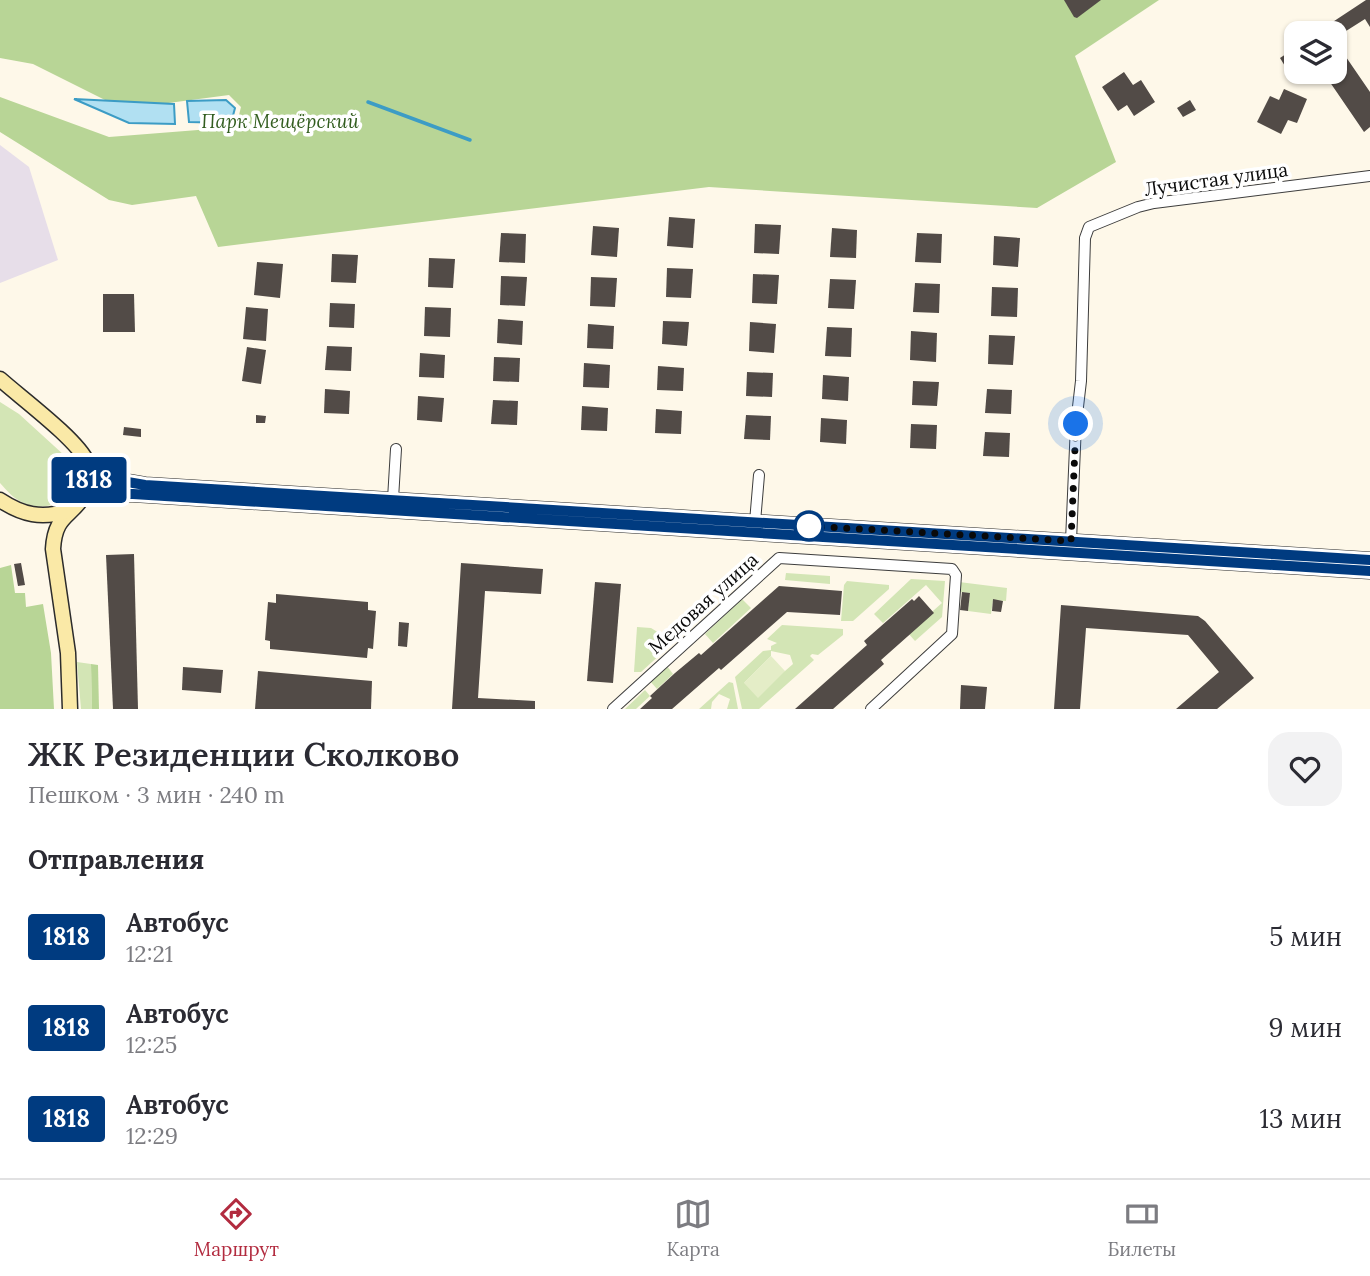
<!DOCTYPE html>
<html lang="ru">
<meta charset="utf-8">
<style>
:root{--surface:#fff;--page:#f2f2f3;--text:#2b2b33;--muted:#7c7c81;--line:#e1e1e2;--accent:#b22b3f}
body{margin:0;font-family:Lora,serif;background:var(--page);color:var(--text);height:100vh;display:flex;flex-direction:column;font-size:26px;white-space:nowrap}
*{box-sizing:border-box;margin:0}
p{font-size:23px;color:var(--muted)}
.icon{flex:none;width:38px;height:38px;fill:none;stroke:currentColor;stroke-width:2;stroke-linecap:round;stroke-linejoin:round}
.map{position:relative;height:709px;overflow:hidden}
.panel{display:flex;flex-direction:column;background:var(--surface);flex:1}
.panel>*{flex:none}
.badge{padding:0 14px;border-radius:5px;font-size:24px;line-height:46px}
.tools{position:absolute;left:1284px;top:21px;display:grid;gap:14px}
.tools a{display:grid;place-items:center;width:63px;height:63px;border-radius:14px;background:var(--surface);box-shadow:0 2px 5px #0004;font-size:35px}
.you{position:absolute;width:35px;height:35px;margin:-18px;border:5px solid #fff;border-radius:50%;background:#1a73e8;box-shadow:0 0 0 10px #1a73e833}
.map>.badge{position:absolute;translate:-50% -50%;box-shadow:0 0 0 4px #fff}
h2{padding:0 28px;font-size:26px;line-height:63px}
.round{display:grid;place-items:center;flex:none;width:74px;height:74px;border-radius:21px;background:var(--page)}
.headline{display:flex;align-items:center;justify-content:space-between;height:119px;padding:0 28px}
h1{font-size:33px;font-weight:600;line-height:52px}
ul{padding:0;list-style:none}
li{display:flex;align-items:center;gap:21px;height:91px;padding:0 28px}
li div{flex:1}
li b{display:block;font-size:26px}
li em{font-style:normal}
li .badge{min-width:77px;font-weight:700;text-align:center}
.tabs{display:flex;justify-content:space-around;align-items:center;height:98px;border-top:2px solid var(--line);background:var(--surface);font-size:19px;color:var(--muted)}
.tabs a{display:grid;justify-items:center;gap:4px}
.tabs .on{color:var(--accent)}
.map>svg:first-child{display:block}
.industrial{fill:#e7dee9}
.green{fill:#d3e5b5;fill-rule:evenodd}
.forest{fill:#b8d596}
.pitch{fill:#e4edc7}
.water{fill:#b1e0f2;stroke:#3c9cc5;stroke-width:2}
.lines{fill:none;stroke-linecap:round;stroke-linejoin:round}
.stream{stroke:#3c9cc5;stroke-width:3.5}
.building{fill:#524b47}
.street-casing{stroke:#3d3d3d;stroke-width:12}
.secondary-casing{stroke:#2c2c2c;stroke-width:17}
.street{stroke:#fff;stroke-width:10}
.secondary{stroke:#fae9a7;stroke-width:14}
.line-casing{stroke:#fff;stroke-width:16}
.line{stroke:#003b80;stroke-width:10}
.walk{stroke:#0a0a0a;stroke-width:7;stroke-dasharray:0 12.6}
.stop-dot{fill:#fff;stroke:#003b80;stroke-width:3.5}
.labels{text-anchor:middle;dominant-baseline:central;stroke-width:7;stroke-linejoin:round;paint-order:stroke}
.park-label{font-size:19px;font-style:italic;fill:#325d1f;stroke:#fff}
.street-label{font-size:19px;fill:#0a0a0a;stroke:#fff}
</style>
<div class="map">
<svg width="1370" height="709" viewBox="0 0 1370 709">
<rect width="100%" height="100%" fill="#fef8e9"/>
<!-- industrial -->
<path class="industrial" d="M0 145 29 167 58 260 0 283Z"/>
<!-- green -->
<g class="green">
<path d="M0 402 19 414 76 466C84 496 53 513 26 504 15 500 8 492 0 483Z"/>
<path d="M786 573 830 576V584L785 580Z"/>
<path d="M911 579 945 581 942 617 915 641 908 633 942 603 926 585 883 623 874 614Z"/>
<path d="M847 581 889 585V589L853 621H841L844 585Z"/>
<path d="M959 582 1007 588 1006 601 993 600 991 614 968 611 970 593 958 592Z"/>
<path d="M742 599 751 608 713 643 705 634Z"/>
<path d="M782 625 843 629V635L818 655 812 654 810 656 814 660 759 709H742L735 677 763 651 771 650V646L777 643 767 639ZM771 651 790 655 793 664 785 671 744 683 771 656Z"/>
<path d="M637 627 651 628 664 636 663 652 641 672H634Z"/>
<path d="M77 662 91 664 92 709H81Z"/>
<path d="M667 666 673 674 657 689 650 681Z"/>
<path d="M729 682 733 683 738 709H727L730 699 719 694 712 702 711 709H699Z"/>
<path d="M645 690 650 696 636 709H625Z"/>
</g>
<!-- forest -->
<g class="forest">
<path d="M0 0H1159L1075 56 1116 162 1037 208 709 187 218 247 196 196 132 205 109 200 0 132V97L109 137 236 127 241 107 229 95 123 109 33 64 0 58Z"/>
<path d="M11 565 15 593H25L26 607 43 604 51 653 54 709H0V568Z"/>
<path d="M91 664 98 665 99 709H92Z"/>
</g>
<!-- pitch -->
<path class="pitch" d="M771 656 785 671 758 698 744 683Z"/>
<!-- water -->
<g class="water">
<path d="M74 99 174 104 175 124 129 123Z"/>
<path d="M226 100 235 108 231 123 189 122 187 101Z"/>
</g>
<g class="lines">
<!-- stream -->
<path class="stream" d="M368 102 470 140"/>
</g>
<!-- building -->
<g class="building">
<path d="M1064 0H1101L1077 18 1074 17Z"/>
<path d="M1366 0H1370V27L1365 19 1335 38V33H1316Z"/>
<path d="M1289 52 1297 65 1288 71 1280 58Z"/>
<path d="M1335 55 1340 61 1346 57 1370 92V127L1364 132 1323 72H1335Z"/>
<path d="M1124 72 1133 85 1141 80 1155 102 1134 116 1127 105 1118 111 1102 87Z"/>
<path d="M1284 89 1307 99 1297 123 1288 120 1281 134 1257 122 1270 96 1279 100Z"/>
<path d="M1190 100 1196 110 1183 117 1177 108Z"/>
<path d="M669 217 695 219 693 248 667 246Z"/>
<path d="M755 224 781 225 779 254 754 253Z"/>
<path d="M593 226 619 228 617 257 591 255Z"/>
<path d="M832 228 857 230 856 258 830 257Z"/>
<path d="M501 233 526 234 525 263 499 262Z"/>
<path d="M917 233 942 234 941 263 915 262Z"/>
<path d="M994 236 1020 238 1018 267 993 265Z"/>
<path d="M332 254 358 255 356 283 331 282Z"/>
<path d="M429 258 455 259 453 288 428 287Z"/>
<path d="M257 262 283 264 280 298 254 295Z"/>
<path d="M667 268 693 269 691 298 666 297Z"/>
<path d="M753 274 779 275 777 304 752 303Z"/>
<path d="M501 276 527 277 525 306 500 305Z"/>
<path d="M591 277 617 278 615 307 590 306Z"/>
<path d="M830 279 856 280 854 309 828 308Z"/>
<path d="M915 283 940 284 939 313 913 312Z"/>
<path d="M992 287 1018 288 1017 317 991 316Z"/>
<path d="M103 294H134L135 332H103Z"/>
<path d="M330 303 355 304 354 328 329 327Z"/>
<path d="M246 307 268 309 266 341 243 339Z"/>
<path d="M425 307 451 308 450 337 424 336Z"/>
<path d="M498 319 523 321 522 345 497 343Z"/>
<path d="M663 321 689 322 687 346 662 344Z"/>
<path d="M750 322 776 324 774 353 749 351Z"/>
<path d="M588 324 614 326 613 349 587 348Z"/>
<path d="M827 327 852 328 851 357 825 356Z"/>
<path d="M911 331 937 333 936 362 910 360Z"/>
<path d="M989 335 1015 336 1013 365 988 364Z"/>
<path d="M327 346 352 347 351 371 325 370Z"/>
<path d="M247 347 266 350 261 384 242 381Z"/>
<path d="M420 353 445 355 444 378 419 377Z"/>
<path d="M494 357 520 358 519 382 493 381Z"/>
<path d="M584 363 610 365 609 388 583 387Z"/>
<path d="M658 366 684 368 683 391 657 390Z"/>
<path d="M747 372 773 373 772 397 746 396Z"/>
<path d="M823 375 849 377 848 401 822 399Z"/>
<path d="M913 381 939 382 937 406 912 405Z"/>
<path d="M325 389 350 391 349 414 324 413Z"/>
<path d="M987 389 1012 390 1011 414 985 413Z"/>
<path d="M418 396 444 398 442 422 417 420Z"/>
<path d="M493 400 518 401 517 425 491 424Z"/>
<path d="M582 406 608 408 607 431 581 430Z"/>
<path d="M656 409 682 411 681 434 655 433Z"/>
<path d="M256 415 266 416 265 423H256Z"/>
<path d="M746 415 771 416 770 440 744 439Z"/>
<path d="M821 418 847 420 846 444 820 442Z"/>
<path d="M911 424 937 425 936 449 910 448Z"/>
<path d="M124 427 141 429V437L123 435Z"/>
<path d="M985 432 1010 433 1009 457 983 456Z"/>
<path d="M134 554 138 709H113L106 555Z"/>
<path d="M21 563 25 585 18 586 14 564Z"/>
<path d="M461 563 543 569 541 594 485 591 478 698 535 701V709H452Z"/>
<path d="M595 582 621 584 613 683 587 681Z"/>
<path d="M779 586 842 591 840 615 787 612 721 670 719 668 672 709H640L652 698 650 696 675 673 699 653 701 655Z"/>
<path d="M962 592 970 593 968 611 960 610Z"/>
<path d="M276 594 368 602V610L376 611 373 649 368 648 367 658 270 649V641L265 640 268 602 276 603Z"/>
<path d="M919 596 934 613 881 660 884 664 833 709H795L867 645 864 641 912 599 914 601Z"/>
<path d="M993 599 1003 601 1001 612 992 611Z"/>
<path d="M1061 605 1198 616 1205 621 1254 678 1217 709H1176L1219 672 1188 635 1086 628 1080 709H1054Z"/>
<path d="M399 622 409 623 407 647 398 646Z"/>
<path d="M183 667 223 670 221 693 182 690Z"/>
<path d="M258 671 372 681 371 709H255Z"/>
<path d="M961 685 987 687 985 709H960Z"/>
</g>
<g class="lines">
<defs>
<g id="street">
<path d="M393 499 396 449"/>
<path d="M755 522 759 475"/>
<path d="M1071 541 1076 424 1081 381 1085 238 1089 227 1138 207 1154 203 1370 176"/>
<path d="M613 709 779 558 952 569 956 575 952 634 871 709"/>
</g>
<g id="secondary">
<path d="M0 379C20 397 78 440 87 462 92 472 90 485 85 494 71 518 55 514 53 549L68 653 70 709"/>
<path d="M87 462 116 480 145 485 1370 560"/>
<path d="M83 497 93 494H133L1370 571"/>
<path d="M0 500C23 515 41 519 68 511"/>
</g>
</defs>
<!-- street casing -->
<use href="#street" class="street-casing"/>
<!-- secondary casing -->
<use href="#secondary" class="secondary-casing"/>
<!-- street -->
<use href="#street" class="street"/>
<!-- secondary -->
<use href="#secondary" class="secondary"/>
</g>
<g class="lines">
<defs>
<path id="line" d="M1370 560 145 485 116 480 87 462 89 486 83 497 93 494H133L1370 571"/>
</defs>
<!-- line casing -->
<use href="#line" class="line-casing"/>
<!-- line -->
<use href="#line" class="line"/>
<!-- walk -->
<path class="walk" d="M809 526 1071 541 1076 424"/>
</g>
<!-- markers -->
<circle class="stop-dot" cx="809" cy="526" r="14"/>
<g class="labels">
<!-- park labels -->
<g class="park-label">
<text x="280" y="121">Парк Мещёрский</text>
</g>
<!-- street labels -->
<g class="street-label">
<text transform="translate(1216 179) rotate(-8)">Лучистая улица</text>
<text transform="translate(703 603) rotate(-42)">Медовая улица</text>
</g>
</g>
</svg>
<div class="tools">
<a><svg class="icon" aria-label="layers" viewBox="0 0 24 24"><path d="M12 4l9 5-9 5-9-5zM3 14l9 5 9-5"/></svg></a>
</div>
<div class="you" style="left:1076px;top:424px"></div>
<b class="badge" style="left:89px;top:480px;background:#003b80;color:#fff">1818</b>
</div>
<section class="panel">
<div class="headline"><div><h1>ЖК Резиденции Сколково</h1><p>Пешком · 3 мин · 240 m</p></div><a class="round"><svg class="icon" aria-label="heart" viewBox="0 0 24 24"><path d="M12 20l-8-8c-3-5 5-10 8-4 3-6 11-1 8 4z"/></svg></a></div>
<h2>Отправления</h2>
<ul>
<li><span class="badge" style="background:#003b80;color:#fff">1818</span><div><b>Автобус</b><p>12:21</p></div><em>5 мин</em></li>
<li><span class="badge" style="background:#003b80;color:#fff">1818</span><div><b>Автобус</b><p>12:25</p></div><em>9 мин</em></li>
<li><span class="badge" style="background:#003b80;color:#fff">1818</span><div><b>Автобус</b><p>12:29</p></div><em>13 мин</em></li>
</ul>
</section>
<nav class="tabs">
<a class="on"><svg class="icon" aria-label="directions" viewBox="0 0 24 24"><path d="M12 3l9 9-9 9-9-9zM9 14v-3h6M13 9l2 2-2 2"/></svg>Маршрут</a>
<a><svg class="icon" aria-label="map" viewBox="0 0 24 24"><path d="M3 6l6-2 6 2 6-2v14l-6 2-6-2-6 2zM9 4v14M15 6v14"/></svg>Карта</a>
<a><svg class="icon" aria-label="tickets" viewBox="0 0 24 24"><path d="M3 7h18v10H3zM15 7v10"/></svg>Билеты</a>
</nav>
